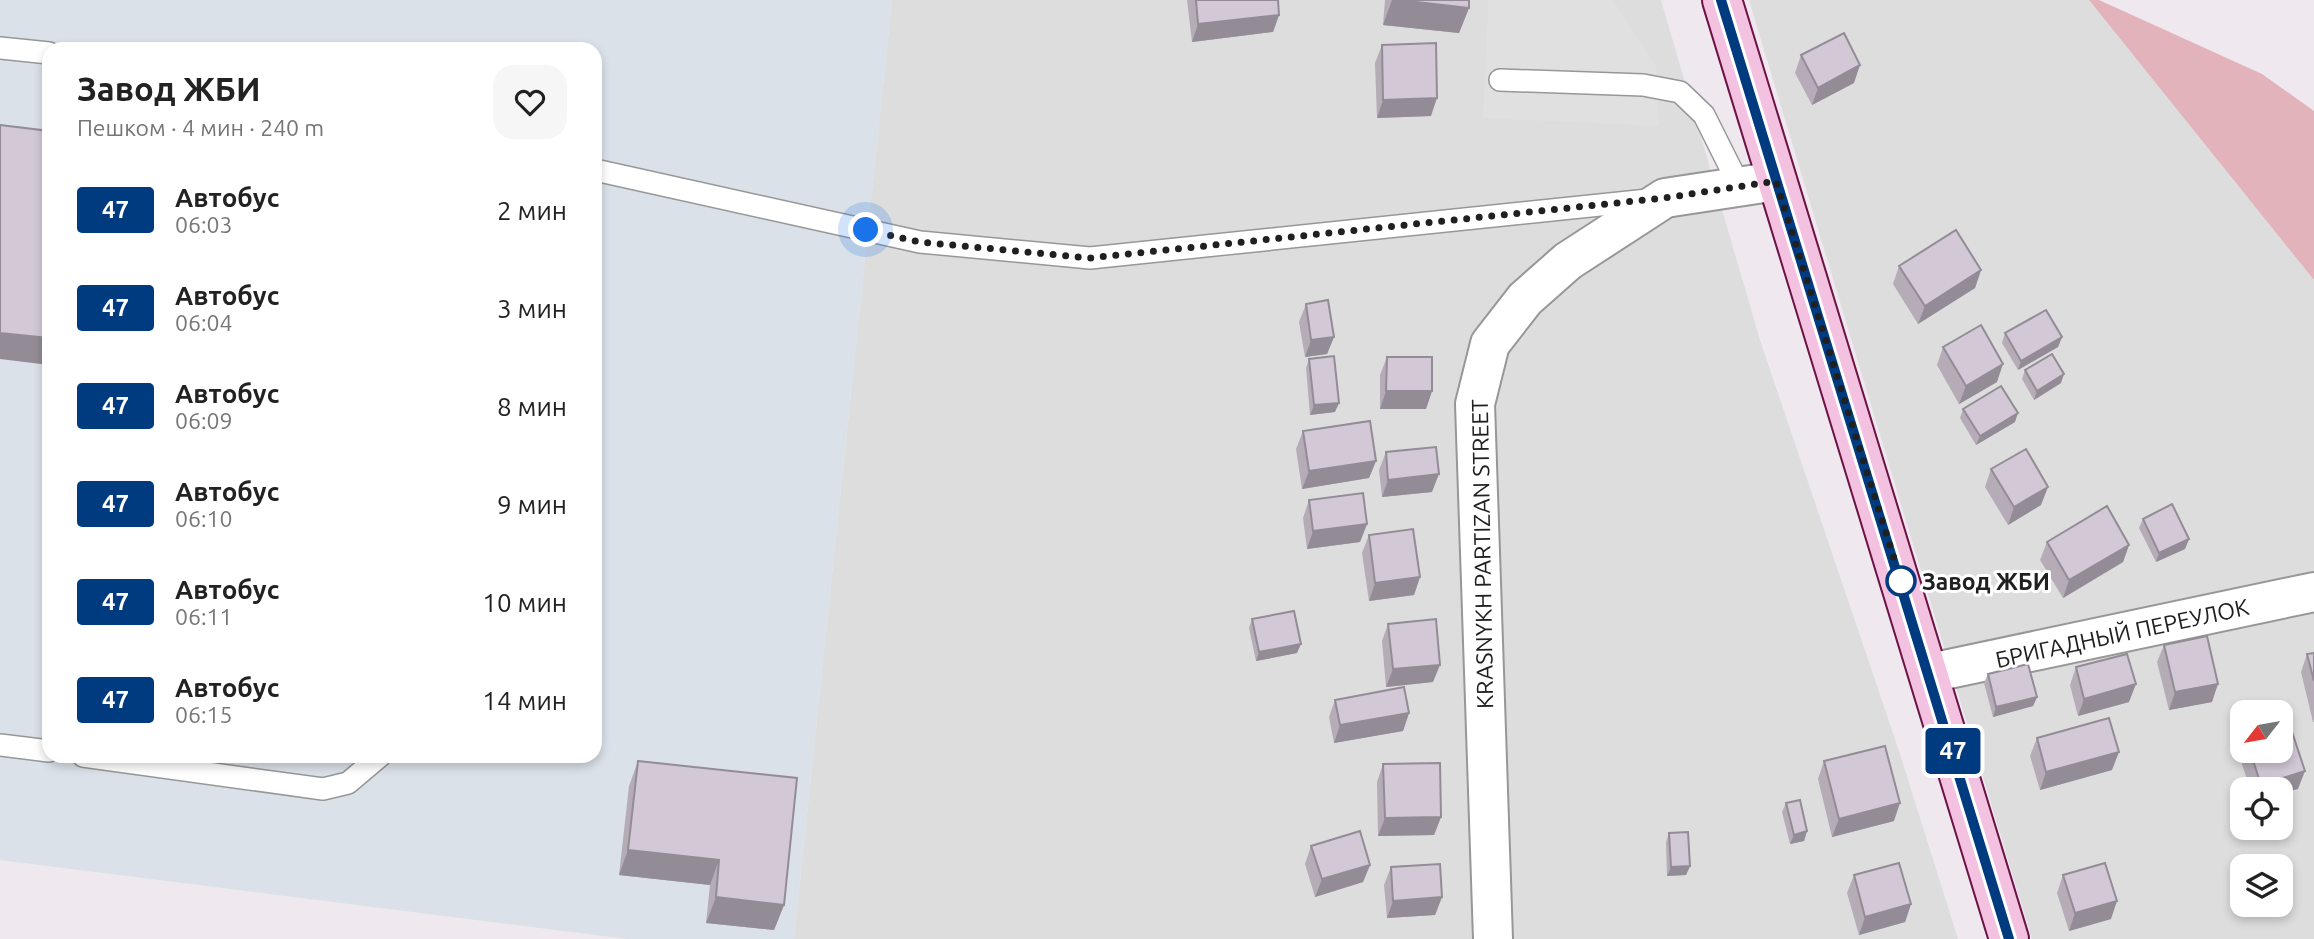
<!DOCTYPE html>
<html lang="ru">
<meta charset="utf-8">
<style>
:root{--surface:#fff;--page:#f6f6f6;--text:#222;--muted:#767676}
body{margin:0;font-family:Ubuntu,sans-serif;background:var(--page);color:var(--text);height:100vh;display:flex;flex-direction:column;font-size:26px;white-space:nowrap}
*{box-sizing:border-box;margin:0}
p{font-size:23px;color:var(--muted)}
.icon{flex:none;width:38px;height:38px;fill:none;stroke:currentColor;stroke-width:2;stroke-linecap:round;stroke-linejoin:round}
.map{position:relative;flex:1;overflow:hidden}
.side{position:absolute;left:42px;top:42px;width:560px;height:721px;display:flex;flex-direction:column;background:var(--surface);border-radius:21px;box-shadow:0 4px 10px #0003}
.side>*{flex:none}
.badge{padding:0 14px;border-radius:5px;font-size:24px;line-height:46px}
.needle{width:46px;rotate:239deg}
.fabs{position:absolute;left:2230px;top:700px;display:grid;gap:14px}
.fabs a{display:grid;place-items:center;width:63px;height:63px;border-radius:14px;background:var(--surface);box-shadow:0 4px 10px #0003;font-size:35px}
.you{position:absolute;width:35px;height:35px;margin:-18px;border:5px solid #fff;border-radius:50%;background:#1a73e8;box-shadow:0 0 0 10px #1a73e833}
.map>.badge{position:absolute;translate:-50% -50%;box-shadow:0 0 0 4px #fff}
.round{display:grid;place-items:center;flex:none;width:74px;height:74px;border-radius:21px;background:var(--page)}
.overview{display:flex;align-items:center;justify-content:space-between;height:119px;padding:0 35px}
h1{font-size:33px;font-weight:700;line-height:52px}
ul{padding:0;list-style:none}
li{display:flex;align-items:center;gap:21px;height:98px;padding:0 35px}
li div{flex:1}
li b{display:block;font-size:26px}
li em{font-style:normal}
li .badge{min-width:77px;font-weight:700;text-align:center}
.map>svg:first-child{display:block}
.residential{fill:#ddddde;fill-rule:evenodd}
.industrial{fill:#dae1e8;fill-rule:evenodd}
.grass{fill:#e3b3bb}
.parking{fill:#e0e0e0}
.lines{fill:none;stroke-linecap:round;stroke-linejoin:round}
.lane-casing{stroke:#979797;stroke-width:24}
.street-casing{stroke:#979797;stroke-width:42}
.secondary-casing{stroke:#6c1245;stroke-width:42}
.lane{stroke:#fff;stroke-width:21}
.street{stroke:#fff;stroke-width:38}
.secondary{stroke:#f3c2e0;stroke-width:38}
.wall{fill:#b5acb8}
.shaded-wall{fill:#938c96}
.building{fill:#d2c8d6;stroke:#938c96;stroke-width:2}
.line-casing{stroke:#fff;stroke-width:16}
.line{stroke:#003b80;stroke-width:10}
.walk{stroke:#202020;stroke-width:7;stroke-dasharray:0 12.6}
.stop-dot{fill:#fff;stroke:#003b80;stroke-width:3.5}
.labels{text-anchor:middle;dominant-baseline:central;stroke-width:6;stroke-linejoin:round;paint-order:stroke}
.street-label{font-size:23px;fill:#202020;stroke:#fff}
.stop-label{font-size:23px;font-weight:bold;fill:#202020;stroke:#fff;text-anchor:start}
</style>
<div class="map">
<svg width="2314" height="939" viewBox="0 0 2314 939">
<rect width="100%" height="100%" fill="#efe8ef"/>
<!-- residential -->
<g class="residential">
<path d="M892 0H1661L1760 340 1899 751 1958 939H794Z"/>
<path d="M1749 0H2089L2314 280V939H2032ZM2242 712H2280V751H2242ZM2242 789H2280V828H2242ZM2242 866H2280V905H2242Z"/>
</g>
<!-- industrial -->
<path class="industrial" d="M0 0H892L794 939H627L0 860ZM49 49H595V756H49Z"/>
<!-- grass -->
<path class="grass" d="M2089 0H2099L2262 74 2314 111V280Z"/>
<!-- parking -->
<path class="parking" d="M1488 0H1613L1656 66 1659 126 1483 118Z"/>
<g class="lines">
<defs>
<g id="lane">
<path d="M0 48 49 53"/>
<path d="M1500 80 1643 85 1680 92 1704 115 1740 187"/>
<path d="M595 170 920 242 1090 258 1648 200"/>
<path d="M0 745 49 751"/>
<path d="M83 756 323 789 348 783 380 756"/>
</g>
<g id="street">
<path d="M1930 673 2314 592"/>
<path d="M1493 939 1475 404 1490 344 1525 299 1568 261 1665 198 1777 181"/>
</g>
<path id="secondary" d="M1722 0 2009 939"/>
</defs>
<!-- lane casing -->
<use href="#lane" class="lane-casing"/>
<!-- street casing -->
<use href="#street" class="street-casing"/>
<!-- secondary casing -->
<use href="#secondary" class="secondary-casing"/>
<!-- lane -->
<use href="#lane" class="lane"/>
<!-- street -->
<use href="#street" class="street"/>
<!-- secondary -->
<use href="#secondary" class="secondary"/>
</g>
<!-- wall -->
<g class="wall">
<path d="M1187 0H1278L1279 15 1273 32 1192 42Z"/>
<path d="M1385 0H1469V8L1459 33 1383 25Z"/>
<path d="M1382 45 1431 116 1377 118 1375 63Z"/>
<path d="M1801 55 1854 83 1812 105 1795 73Z"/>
<path d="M1899 266 1981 270 1975 288 1918 324 1893 284Z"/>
<path d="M1306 304 1334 337 1327 354 1305 357 1299 322Z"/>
<path d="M2005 333 2062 337 2058 347 2018 370 2002 343Z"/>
<path d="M1943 347 1997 382 1959 404 1937 365Z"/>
<path d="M1387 357 1432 391 1426 409H1380V375Z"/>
<path d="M1309 359 1335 412 1310 415 1306 368Z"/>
<path d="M2025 370 2061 383 2034 400 2022 379Z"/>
<path d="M1963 409 2015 422 1976 445 1960 418Z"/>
<path d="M1303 431 1376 461 1369 478 1302 489 1296 449Z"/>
<path d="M1386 452 1432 492 1382 497 1379 470Z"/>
<path d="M1991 469 2041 505 2008 525 1985 487Z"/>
<path d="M1309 500 1367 524 1360 542 1307 549 1303 518Z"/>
<path d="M2143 519 2189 539 2185 549 2156 562 2139 528Z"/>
<path d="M1369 535 1420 577 1414 595 1369 601 1362 553Z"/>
<path d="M2047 542 2129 545 2123 562 2063 598 2040 560Z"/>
<path d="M1252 619 1297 653 1256 661 1249 628Z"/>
<path d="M1388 624 1433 682 1386 687 1382 641Z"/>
<path d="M2164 645 2212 702 2169 710 2157 662Z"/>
<path d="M2314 653V722H2313L2301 672 2307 654Z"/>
<path d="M2076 667 2129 702 2078 716 2070 685Z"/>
<path d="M1988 674 2037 697 2033 706 1993 717 1984 683Z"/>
<path d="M1335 700 1409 713 1403 731 1334 743 1329 717Z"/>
<path d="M2037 738 2112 770 2040 790 2030 756Z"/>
<path d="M2244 751H2280L2298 789H2250L2241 761Z"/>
<path d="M638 761 784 905 774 930 706 923 710 885 619 875 629 786Z"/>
<path d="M1824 761 1894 821 1832 837 1818 779Z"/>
<path d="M1383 764 1441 817 1434 835 1378 836 1377 782Z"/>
<path d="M1786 803 1807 831 1804 841 1790 844 1782 812Z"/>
<path d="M1669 833 1690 866 1686 875 1667 876 1666 842Z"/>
<path d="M1311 846 1370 865 1363 882 1315 897 1305 864Z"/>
<path d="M1391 867 1442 897 1435 915 1387 918 1384 885Z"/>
<path d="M1854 875 1911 904 1905 922 1859 935 1847 893Z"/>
<path d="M2063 875 2111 919 2069 931 2057 893Z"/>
</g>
<!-- shaded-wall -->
<g class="shaded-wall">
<path d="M1392 0H1399L1469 8 1459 33 1383 25Z"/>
<path d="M1279 15 1273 32 1192 42 1198 24Z"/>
<path d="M1860 65 1854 83 1812 105 1818 88Z"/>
<path d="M1437 98 1431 116 1377 118 1383 100Z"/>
<path d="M1981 270 1975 288 1918 324 1925 306Z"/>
<path d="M0 333 49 338V365L0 359Z"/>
<path d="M1334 337 1327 354 1305 357 1311 340Z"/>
<path d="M2062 337 2058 347 2018 370 2021 361Z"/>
<path d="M2003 364 1997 382 1959 404 1966 386Z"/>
<path d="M2064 374 2061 383 2034 400 2037 391Z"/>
<path d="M1386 391H1432L1426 409H1380Z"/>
<path d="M1339 403 1335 412 1310 415 1314 405Z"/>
<path d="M2018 413 2015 422 1976 445 1980 436Z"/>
<path d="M1376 461 1369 478 1302 489 1309 471Z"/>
<path d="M1439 474 1432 492 1382 497 1388 480Z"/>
<path d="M2048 487 2041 505 2008 525 2014 507Z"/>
<path d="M1367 524 1360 542 1307 549 1313 531Z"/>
<path d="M2189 539 2185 549 2156 562 2159 553Z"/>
<path d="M2129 545 2123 562 2063 598 2069 580Z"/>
<path d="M1420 577 1414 595 1369 601 1375 583Z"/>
<path d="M1301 644 1297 653 1256 661 1259 652Z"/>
<path d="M1440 665 1433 682 1386 687 1393 669Z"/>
<path d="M2136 684 2129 702 2078 716 2084 699Z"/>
<path d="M2218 684 2212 702 2169 710 2175 692Z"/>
<path d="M2037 697 2033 706 1993 717 1996 707Z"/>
<path d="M1409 713 1403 731 1334 743 1340 725Z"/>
<path d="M2119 752 2112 770 2040 790 2046 772Z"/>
<path d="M2305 771 2298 789 2280 794V789H2259L2261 785Z"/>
<path d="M1900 803 1894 821 1832 837 1839 819Z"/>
<path d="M1441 817 1434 835 1378 836 1385 818Z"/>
<path d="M1807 831 1804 841 1790 844 1794 835Z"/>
<path d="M628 850 719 860 710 885 619 875Z"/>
<path d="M1370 865 1363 882 1315 897 1322 879Z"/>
<path d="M1690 866 1686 875 1667 876 1671 867Z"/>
<path d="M716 897 784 905 774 930 706 923Z"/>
<path d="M1442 897 1435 915 1387 918 1393 901Z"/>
<path d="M2117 901 2111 919 2069 931 2075 913Z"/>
<path d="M1911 904 1905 922 1859 935 1865 917Z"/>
</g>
<!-- building -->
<g class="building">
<path d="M1196 0H1278L1279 15 1198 24Z"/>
<path d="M1399 0H1469V8Z"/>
<path d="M1844 33 1860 65 1818 88 1801 55Z"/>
<path d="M1436 43 1437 98 1383 100 1382 45Z"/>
<path d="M0 125 49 131V338L0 333Z"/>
<path d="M1956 230 1981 270 1925 306 1899 266Z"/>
<path d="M1328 300 1334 337 1311 340 1306 304Z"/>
<path d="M2046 310 2062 337 2021 361 2005 333Z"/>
<path d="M1981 325 2003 364 1966 386 1943 347Z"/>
<path d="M2052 354 2064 374 2037 391 2025 370Z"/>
<path d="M1334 356 1339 403 1314 405 1309 359Z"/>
<path d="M1387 357H1432V391H1386Z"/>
<path d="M2001 386 2018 413 1980 436 1963 409Z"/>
<path d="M1370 421 1376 461 1309 471 1303 431Z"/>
<path d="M1436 447 1439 474 1388 480 1386 452Z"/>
<path d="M2026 449 2048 487 2014 507 1991 469Z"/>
<path d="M1363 493 1367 524 1313 531 1309 500Z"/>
<path d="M2172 504 2189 539 2159 553 2143 519Z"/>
<path d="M2107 506 2129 545 2069 580 2047 542Z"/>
<path d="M1413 529 1420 577 1375 583 1369 535Z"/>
<path d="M1294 611 1301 644 1259 652 1252 619Z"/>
<path d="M1436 619 1440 665 1393 669 1388 624Z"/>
<path d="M2207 636 2218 684 2175 692 2164 645Z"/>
<path d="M2314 653V681L2307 654Z"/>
<path d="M2127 654 2136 684 2084 699 2076 667Z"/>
<path d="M2028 664 2037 697 1996 707 1988 674Z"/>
<path d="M1404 687 1409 713 1340 725 1335 700Z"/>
<path d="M2109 718 2119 752 2046 772 2037 738Z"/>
<path d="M2291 729 2305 771 2261 785 2250 751H2280V732Z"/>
<path d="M1885 746 1900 803 1839 819 1824 761Z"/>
<path d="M638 761 797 778 784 905 716 897 719 860 628 850Z"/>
<path d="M1440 763 1441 817 1385 818 1383 764Z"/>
<path d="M1800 800 1807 831 1794 835 1786 803Z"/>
<path d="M1360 831 1370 865 1322 879 1311 846Z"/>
<path d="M1688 832 1690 866 1671 867 1669 833Z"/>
<path d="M1899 863 1911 904 1865 917 1854 875Z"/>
<path d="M2105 863 2117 901 2075 913 2063 875Z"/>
<path d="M1440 864 1442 897 1393 901 1391 867Z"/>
</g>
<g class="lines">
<defs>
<path id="line" d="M1721 0 2009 939"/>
</defs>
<!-- line casing -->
<use href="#line" class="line-casing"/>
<!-- line -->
<use href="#line" class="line"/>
<!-- walk -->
<path class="walk" d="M866 230 920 242 1090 258 1664 198 1776 181 1901 581"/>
</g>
<!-- markers -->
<circle class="stop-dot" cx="1901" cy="581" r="14"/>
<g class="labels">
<!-- street labels -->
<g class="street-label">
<text transform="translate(1482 554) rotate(-91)">KRASNYKH PARTIZAN STREET</text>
<text transform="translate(2122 633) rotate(-12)">БРИГАДНЫЙ ПЕРЕУЛОК</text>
</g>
<!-- stop labels -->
<g class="stop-label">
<text x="1922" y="581">Завод ЖБИ</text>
</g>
</g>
</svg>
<div class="fabs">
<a><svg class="needle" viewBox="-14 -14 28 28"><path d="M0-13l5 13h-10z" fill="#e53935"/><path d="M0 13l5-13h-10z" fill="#767676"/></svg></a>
<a><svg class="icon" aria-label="locate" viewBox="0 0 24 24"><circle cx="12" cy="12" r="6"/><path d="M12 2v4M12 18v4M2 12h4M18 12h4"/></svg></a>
<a><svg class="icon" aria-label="layers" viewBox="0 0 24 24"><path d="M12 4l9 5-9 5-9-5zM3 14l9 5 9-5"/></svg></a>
</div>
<div class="you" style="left:866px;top:230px"></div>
<b class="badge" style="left:1953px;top:751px;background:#003b80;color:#fff">47</b>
<section class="side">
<div class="overview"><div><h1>Завод ЖБИ</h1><p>Пешком · 4 мин · 240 m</p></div><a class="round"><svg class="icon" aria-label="heart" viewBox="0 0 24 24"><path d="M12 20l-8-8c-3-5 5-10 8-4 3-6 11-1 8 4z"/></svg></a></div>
<ul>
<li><span class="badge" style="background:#003b80;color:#fff">47</span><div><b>Автобус</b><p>06:03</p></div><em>2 мин</em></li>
<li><span class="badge" style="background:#003b80;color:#fff">47</span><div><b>Автобус</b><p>06:04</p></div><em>3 мин</em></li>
<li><span class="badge" style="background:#003b80;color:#fff">47</span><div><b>Автобус</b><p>06:09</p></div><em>8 мин</em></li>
<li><span class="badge" style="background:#003b80;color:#fff">47</span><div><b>Автобус</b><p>06:10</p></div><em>9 мин</em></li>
<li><span class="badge" style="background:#003b80;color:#fff">47</span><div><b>Автобус</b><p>06:11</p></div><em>10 мин</em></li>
<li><span class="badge" style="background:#003b80;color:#fff">47</span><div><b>Автобус</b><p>06:15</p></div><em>14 мин</em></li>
</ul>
</section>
</div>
